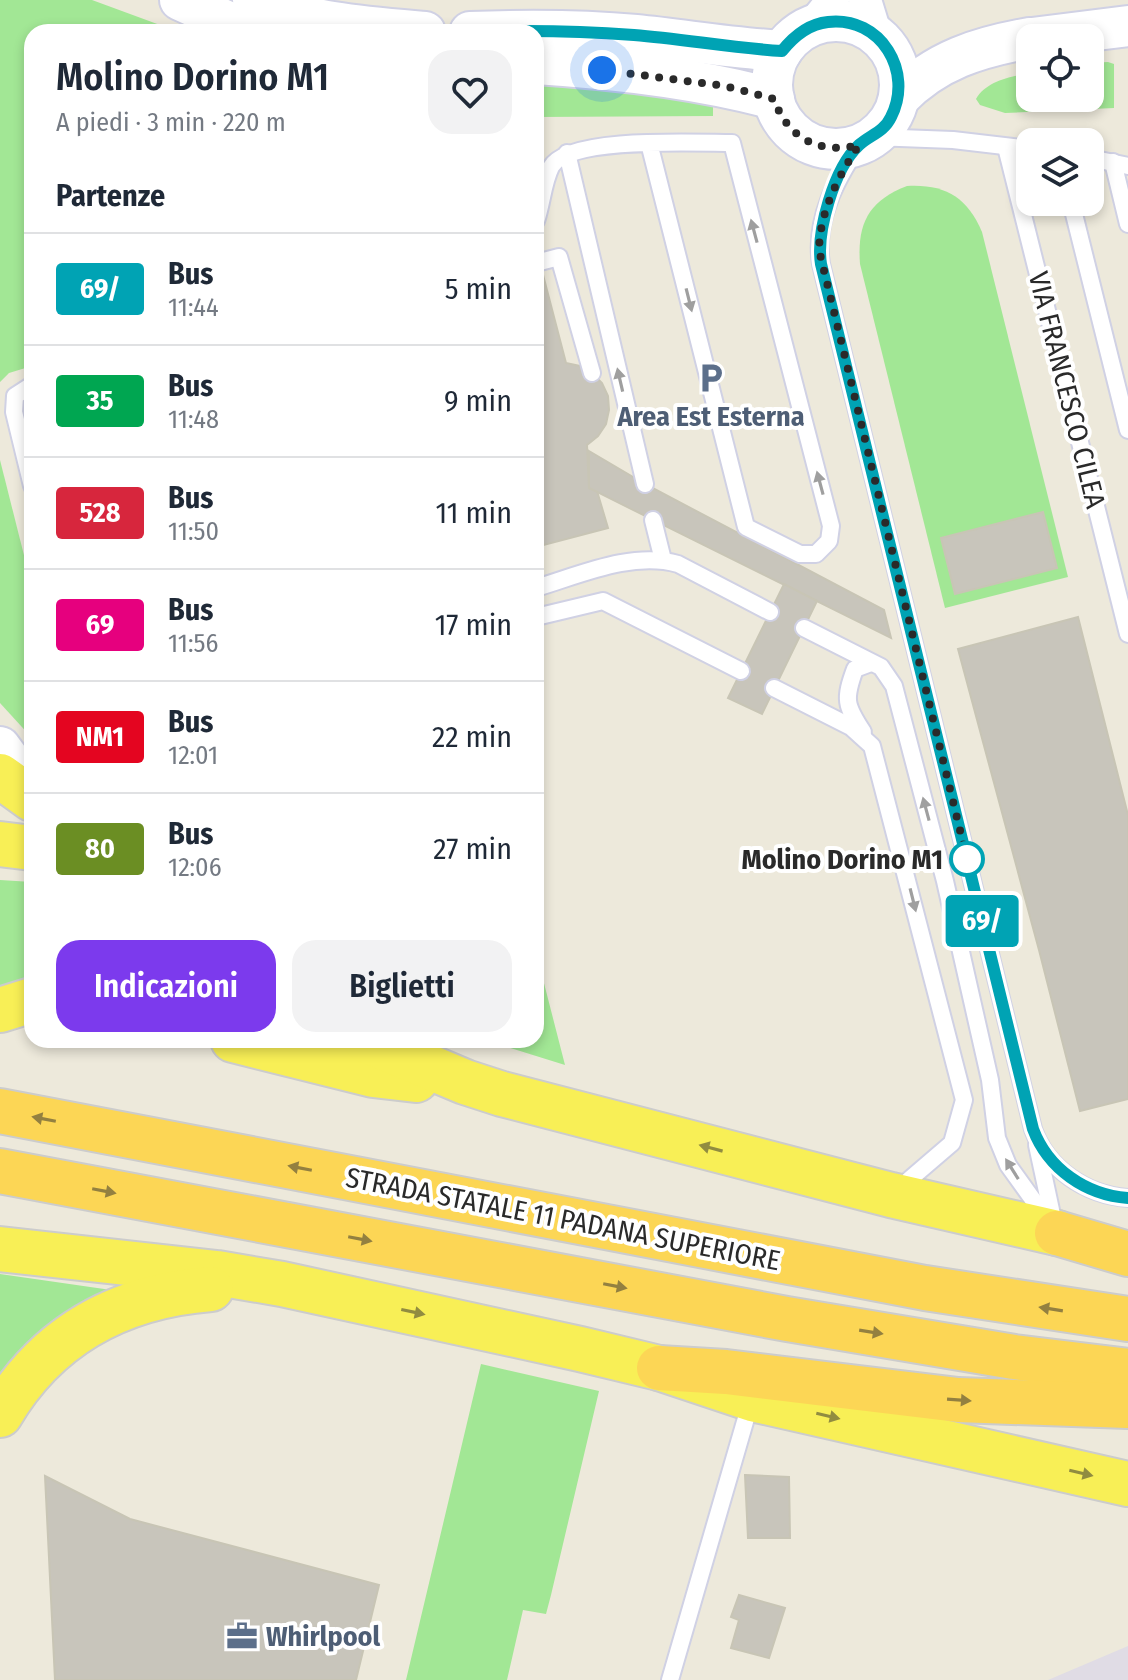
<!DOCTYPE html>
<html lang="it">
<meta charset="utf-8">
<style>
:root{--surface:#fff;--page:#f2f2f3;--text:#1f2937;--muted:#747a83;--line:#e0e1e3;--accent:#7c3aed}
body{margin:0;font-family:"Fira Sans Condensed",sans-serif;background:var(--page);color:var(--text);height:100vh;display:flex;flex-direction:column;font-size:30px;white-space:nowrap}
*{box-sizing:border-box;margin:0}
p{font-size:26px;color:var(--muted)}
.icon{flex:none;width:44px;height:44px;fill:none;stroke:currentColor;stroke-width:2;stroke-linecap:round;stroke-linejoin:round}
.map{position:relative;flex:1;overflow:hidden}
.sheet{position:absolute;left:24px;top:24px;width:520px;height:1024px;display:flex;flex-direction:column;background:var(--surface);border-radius:24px;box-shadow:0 4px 12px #0003}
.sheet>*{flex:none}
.badge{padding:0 16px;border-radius:6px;font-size:28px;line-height:52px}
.tools{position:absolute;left:1016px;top:24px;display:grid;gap:16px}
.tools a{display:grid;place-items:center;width:88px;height:88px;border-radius:16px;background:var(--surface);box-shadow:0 4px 12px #0003;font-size:40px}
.you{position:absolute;width:40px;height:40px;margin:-20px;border:6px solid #fff;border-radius:50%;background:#1a73e8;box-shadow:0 0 0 12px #1a73e833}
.map>.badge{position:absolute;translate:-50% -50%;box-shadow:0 0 0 4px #fff}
h2{padding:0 32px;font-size:30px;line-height:72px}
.round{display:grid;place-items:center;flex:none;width:84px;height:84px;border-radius:24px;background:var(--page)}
.headline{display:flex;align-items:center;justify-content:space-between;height:136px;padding:0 32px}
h1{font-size:38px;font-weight:600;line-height:60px}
.cta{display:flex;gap:16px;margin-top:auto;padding:16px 32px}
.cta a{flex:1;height:92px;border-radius:24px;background:var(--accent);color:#fff;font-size:32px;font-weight:600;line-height:92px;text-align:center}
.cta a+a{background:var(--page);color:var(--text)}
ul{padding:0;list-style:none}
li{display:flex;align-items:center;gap:24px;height:112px;padding:0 32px;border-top:2px solid var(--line)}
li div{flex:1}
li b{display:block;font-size:30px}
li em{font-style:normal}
li .badge{min-width:88px;font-weight:700;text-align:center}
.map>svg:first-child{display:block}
.industrial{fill:#e0dce5}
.green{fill:#a2e795}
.building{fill:#c8c5bb;stroke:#c8c5b5;stroke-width:2}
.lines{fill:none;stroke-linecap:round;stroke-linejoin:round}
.service-casing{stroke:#d0d1e4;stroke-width:20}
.minor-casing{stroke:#d0d1e4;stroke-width:36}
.tertiary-casing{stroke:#d0d1e4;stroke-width:44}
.primary-casing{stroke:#ccc;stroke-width:48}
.trunk-casing{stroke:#ccc;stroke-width:48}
.service{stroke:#fff;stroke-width:16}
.minor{stroke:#fff;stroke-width:32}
.tertiary{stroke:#fff;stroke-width:40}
.primary{stroke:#f8ef56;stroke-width:44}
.trunk{stroke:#fcd655;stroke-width:44}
.oneway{fill:#9f9f9f}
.oneway2{fill:#938040}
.oneway3{fill:#918c40}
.line-casing{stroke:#fff;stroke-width:18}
.line{stroke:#00a3b4;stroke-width:12}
.walk{stroke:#2a2a2a;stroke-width:8;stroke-dasharray:0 14.4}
.stop-dot{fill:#fff;stroke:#00a3b4;stroke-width:4}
.labels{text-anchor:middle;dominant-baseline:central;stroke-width:8;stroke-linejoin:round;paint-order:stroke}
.street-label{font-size:28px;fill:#2a2a2a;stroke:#fff}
.service-label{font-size:28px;font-weight:bold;fill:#4e5e75;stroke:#fff}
.stop-label{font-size:28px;font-weight:bold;fill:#2a2a2a;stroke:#fff;text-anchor:end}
</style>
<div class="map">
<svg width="1128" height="1680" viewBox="0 0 1128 1680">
<rect width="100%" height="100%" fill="#ede9db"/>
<!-- industrial -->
<path class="industrial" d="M1128 1646V1680H1048Z"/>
<!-- green -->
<g class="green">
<path d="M0 0H92L179 32H32V366L9 373 0 382Z"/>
<path d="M1108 62 1114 64V108L1005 113 980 105 976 99C986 81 1011 76 1030 73V98H1090V63Z"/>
<path d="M536 76 713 100V116L536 117Z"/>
<path d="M907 186C945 184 967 197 982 232L1068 577 945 608 860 264C857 224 868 201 907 186Z"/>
<path d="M0 460 32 587V738L0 703Z"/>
<path d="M0 880 32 882V985L0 993Z"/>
<path d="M536 952 565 1065 485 1040H536Z"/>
<path d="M0 1274 125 1292 0 1386Z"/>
<path d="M481 1364 599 1391 551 1595 546 1614 523 1610 507 1680H406Z"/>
</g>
<!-- building -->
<g class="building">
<path d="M542 271 566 363 580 366 592 373 602 383 608 396 609 410 606 424 598 436 587 445 589 488 597 491 608 528 536 547V272Z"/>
<path d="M589 451 645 484 884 610 891 638 589 488Z"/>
<path d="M1043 512 1057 568 955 594 941 538Z"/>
<path d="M784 584 817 601 762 714 728 698Z"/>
<path d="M1078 617 1128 815V1099L1080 1111 1039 950 958 649Z"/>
<path d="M745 1475 789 1477 790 1538H748Z"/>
<path d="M45 1476 130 1519 379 1585 356 1680H55Z"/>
<path d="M739 1595 785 1608 769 1658 731 1648 739 1620 731 1617Z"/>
</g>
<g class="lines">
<defs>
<g id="service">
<path d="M873 137 953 140 1030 149"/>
<path d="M859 145C836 180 814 220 821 264L1033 1129C1047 1169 1086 1195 1128 1198"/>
<path d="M1006 147 1128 634"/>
<path d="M567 153 645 484"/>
<path d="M1090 158 1128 166"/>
<path d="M1113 162 1128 224"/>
<path d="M1071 202 1128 430"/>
<path d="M536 221C542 204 543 183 551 167 567 136 698 143 732 143L831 526 829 541 816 554H800L746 527 649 143"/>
<path d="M536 263 559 257 592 373"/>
<path d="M32 385 15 396 14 412 32 486"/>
<path d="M653 520 663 560"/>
<path d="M536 588C580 575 632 551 678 564L770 612"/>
<path d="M536 617 603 601 741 671"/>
<path d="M804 628 881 667 894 686 945 881 990 1080 997 1138 1008 1165 1049 1222"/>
<path d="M774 688 851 727 872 746 964 1100 952 1143 896 1191"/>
<path d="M863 732C845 705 844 699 855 669L871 663"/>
<path d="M1037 1145 1054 1224"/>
<path d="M670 1680 751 1401"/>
</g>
<g id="minor">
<path d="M865 0 876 36"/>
<path d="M812 26 833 0"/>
</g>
<g id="tertiary">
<path d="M180 0 235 25 259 32"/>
<path d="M253 0C308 23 367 27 425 32"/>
<circle cx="836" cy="85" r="64"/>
<path d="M470 32C525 30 581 30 636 35 685 40 733 48 782 51"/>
<path d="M1032 38 1128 26"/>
<path d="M536 64C615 69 697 78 774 99"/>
<path d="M899 98C936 60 979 47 1030 38"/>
<path d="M0 747 32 790"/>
</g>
<g id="primary">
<path d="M0 776 32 799"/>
<path d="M0 844 32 848"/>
<path d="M0 1010 32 1000"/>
<path d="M233 1040 373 1075 416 1080"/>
<path d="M365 1040 465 1082 502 1094 891 1195 1057 1233"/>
<path d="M0 1249 217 1273 282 1284 580 1349 659 1368 752 1399 1128 1484"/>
<path d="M0 1415C47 1335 120 1296 211 1289"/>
</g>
<g id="trunk">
<path d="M0 1111 925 1288 1128 1319"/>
<path d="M0 1171 787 1319 1014 1357 1128 1371"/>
<path d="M1057 1233 1128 1254"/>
<path d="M659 1368 726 1372 958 1400 1128 1406"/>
</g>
</defs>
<!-- service casing -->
<use href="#service" class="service-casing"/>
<!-- minor casing -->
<use href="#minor" class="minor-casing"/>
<!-- tertiary casing -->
<use href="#tertiary" class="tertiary-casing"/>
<!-- primary casing -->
<use href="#primary" class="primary-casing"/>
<!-- trunk casing -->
<use href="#trunk" class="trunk-casing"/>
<!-- service -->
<use href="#service" class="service"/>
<!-- minor -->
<use href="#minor" class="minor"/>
<!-- tertiary -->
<use href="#tertiary" class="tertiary"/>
<!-- primary -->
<use href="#primary" class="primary"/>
<!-- trunk -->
<use href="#trunk" class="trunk"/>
</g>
<!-- one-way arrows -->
<defs><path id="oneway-solid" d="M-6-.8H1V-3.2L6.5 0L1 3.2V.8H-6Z" transform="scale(2)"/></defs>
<g class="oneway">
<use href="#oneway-solid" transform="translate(754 231) rotate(-105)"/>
<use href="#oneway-solid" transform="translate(689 300) rotate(76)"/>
<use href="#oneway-solid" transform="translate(620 380) rotate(-103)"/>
<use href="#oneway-solid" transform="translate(820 483) rotate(-105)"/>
<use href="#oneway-solid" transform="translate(926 809) rotate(-105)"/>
<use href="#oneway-solid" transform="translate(913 900) rotate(76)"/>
<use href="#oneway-solid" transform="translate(1012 1169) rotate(-122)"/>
</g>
<g class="oneway2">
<use href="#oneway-solid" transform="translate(44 1119) rotate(-169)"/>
<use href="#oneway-solid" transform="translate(300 1168) rotate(-169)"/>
<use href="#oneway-solid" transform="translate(104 1191) rotate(11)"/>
<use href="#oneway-solid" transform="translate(360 1239) rotate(11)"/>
<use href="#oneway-solid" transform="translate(615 1286) rotate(11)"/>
<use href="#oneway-solid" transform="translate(1051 1309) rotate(-171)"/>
<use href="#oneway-solid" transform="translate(871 1332) rotate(9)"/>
<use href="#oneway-solid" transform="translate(959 1400) rotate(4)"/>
</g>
<g class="oneway3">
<use href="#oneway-solid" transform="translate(711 1148) rotate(-165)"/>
<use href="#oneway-solid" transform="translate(413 1312) rotate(12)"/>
<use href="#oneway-solid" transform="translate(828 1416) rotate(13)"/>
<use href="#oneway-solid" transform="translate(1081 1473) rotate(13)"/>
</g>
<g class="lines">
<defs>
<path id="line" d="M472 32C526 30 580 31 634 35 684 39 732 48 782 51 794 36 808 24 828 22 881 16 914 72 891 117 884 132 870 135 859 145 834 168 816 232 821 264L1033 1129C1048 1169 1086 1195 1128 1198"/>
</defs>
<!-- line casing -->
<use href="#line" class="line-casing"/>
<!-- line -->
<use href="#line" class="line"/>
<!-- walk -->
<path class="walk" d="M602 70 725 86 774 99C787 138 820 155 859 145 838 177 820 211 819 250L967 859"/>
</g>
<!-- icons -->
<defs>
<symbol id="parking-bare" viewBox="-9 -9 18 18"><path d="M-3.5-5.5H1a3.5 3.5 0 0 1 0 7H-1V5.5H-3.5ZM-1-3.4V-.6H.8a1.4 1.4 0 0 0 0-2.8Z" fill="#5c6f8a" stroke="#fff" stroke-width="2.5" paint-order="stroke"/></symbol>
<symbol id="office-bare" viewBox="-9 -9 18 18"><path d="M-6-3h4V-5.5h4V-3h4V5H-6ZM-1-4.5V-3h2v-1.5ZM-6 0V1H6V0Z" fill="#5c6f8a" stroke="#fff" stroke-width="2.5" paint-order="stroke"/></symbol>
</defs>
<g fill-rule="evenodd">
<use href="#parking-bare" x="689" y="356" width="44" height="44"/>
<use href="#office-bare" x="220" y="1614" width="44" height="44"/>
</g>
<!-- markers -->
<circle class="stop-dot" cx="967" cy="859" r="16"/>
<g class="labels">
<!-- street labels -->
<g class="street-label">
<text transform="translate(1067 390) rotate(76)">VIA FRANCESCO CILEA</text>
<text transform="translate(563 1219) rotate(11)">STRADA STATALE 11 PADANA SUPERIORE</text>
</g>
<!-- service labels -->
<g class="service-label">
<text x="711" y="416">Area Est Esterna</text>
<text x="266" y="1636" text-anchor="start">Whirlpool</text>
</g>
<!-- stop labels -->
<g class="stop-label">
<text x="943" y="859">Molino Dorino M1</text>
</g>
</g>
</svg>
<div class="tools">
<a><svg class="icon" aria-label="locate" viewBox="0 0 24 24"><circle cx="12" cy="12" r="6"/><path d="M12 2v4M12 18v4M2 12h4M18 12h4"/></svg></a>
<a><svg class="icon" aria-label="layers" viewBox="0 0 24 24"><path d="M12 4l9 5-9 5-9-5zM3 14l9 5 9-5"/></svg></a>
</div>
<div class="you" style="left:602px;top:70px"></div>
<b class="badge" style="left:982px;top:921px;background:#00a3b4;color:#fff">69/</b>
<section class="sheet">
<div class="headline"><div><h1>Molino Dorino M1</h1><p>A piedi · 3 min · 220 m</p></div><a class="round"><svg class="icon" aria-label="heart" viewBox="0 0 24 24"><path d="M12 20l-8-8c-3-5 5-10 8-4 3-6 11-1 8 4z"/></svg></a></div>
<h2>Partenze</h2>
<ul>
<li><span class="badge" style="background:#00a3b4;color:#fff">69/</span><div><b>Bus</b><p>11:44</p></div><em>5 min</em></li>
<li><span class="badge" style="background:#00a651;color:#fff">35</span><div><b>Bus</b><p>11:48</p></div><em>9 min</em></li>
<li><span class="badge" style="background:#d7263d;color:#fff">528</span><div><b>Bus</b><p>11:50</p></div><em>11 min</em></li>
<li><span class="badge" style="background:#e6007e;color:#fff">69</span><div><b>Bus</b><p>11:56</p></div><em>17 min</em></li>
<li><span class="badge" style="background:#e40520;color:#fff">NM1</span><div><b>Bus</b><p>12:01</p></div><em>22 min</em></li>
<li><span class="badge" style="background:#6b8e23;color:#fff">80</span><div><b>Bus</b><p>12:06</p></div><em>27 min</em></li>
</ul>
<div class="cta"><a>Indicazioni</a><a>Biglietti</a></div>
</section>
</div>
